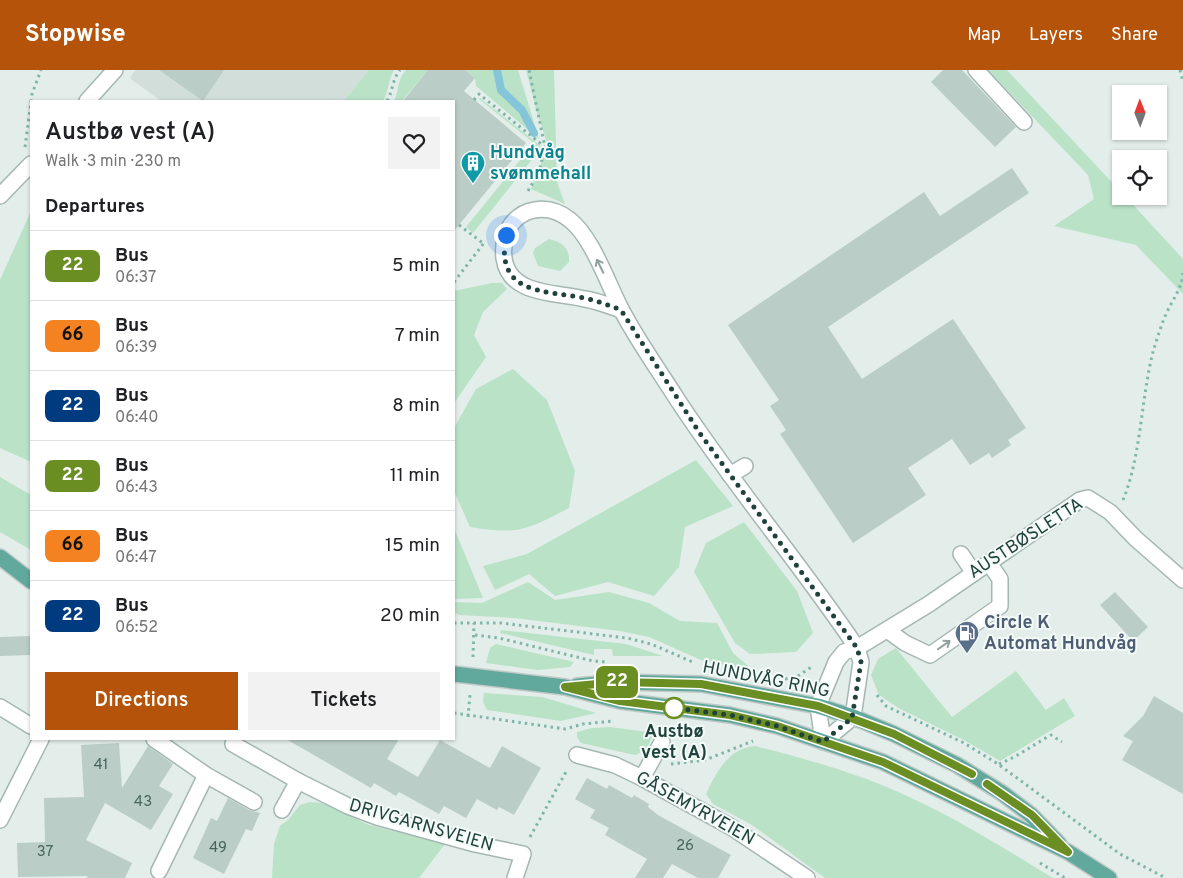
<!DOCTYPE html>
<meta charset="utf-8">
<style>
:root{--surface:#fff;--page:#f2f2f2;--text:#202124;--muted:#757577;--line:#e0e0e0;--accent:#b45309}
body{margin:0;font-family:Overpass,sans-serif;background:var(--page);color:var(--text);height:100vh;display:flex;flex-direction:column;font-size:19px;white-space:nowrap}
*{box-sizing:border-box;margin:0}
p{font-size:16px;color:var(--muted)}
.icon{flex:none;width:28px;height:28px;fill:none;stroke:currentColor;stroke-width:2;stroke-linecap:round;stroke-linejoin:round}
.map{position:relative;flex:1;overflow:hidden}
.panel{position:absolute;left:30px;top:30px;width:425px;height:640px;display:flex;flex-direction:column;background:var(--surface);border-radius:0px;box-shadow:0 1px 4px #0004}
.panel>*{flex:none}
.badge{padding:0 10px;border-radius:8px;font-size:18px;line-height:32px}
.needle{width:32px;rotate:359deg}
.fabs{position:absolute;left:1112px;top:15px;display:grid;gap:10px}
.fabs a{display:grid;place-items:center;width:55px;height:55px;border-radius:0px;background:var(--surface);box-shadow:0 1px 4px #0004;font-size:25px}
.you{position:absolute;width:25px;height:25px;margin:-12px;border:4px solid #fff;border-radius:50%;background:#1a73e8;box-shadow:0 0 0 8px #1a73e833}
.map>.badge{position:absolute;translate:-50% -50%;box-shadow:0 0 0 2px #fff}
h2{padding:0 15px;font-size:19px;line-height:45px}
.round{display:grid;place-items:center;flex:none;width:52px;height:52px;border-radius:0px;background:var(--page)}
.overview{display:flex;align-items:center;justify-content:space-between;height:85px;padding:0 15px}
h1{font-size:24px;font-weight:600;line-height:38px}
.button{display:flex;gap:10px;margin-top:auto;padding:10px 15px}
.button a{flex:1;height:58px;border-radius:0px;background:var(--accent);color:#fff;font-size:20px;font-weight:600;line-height:58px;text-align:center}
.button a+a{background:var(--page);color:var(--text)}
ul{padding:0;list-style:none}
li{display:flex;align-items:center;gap:15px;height:70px;padding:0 15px;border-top:1px solid var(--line)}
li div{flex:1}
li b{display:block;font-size:19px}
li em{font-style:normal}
li .badge{min-width:55px;font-weight:700;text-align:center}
header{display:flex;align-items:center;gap:30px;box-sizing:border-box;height:70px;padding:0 25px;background:var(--accent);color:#fff}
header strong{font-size:24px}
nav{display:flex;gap:28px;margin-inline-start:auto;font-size:18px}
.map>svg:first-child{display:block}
.built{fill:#d1ded9}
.green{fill:#b9e2c7}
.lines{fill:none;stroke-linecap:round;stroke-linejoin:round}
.stream{stroke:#84c5d9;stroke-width:8}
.building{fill:#bacdc6}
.minor-casing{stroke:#a5b7b2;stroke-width:18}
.major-casing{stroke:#c1cac8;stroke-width:18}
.path{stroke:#7fb6a9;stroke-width:3;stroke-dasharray:2.5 4;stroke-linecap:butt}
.minor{stroke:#fff;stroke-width:15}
.major{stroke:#62a99d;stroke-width:15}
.oneway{stroke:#90a09e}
.line-casing{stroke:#fff;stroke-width:11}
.line{stroke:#6b8e23;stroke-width:8}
.walk{stroke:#20423c;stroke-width:5;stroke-dasharray:0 9}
.stop-dot{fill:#fff;stroke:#6b8e23;stroke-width:2.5}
.labels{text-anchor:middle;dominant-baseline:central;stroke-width:4;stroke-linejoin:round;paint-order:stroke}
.number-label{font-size:15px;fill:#46655e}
.culture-label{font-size:18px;font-weight:bold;fill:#0d838f;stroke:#f4faf7;text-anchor:start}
.street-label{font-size:18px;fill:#20423c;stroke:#f4faf7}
.service-label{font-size:18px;font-weight:bold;fill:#4e5e75;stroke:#f4faf7;text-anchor:start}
.stop-label{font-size:18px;font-weight:bold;fill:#20423c;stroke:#f4faf7}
</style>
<header>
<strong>Stopwise</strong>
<nav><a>Map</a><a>Layers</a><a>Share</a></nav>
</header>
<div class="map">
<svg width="1183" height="808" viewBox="0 0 1183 808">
<rect width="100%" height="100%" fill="#e3eeea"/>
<!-- built -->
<path class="built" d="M136 0H369L344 31H161L132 10 130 7Z"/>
<!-- green -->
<g class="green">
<path d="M369 0H394C388 10 389 21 383 31H344Z"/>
<path d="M406 0H428L402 31H394C399 21 397 9 406 0Z"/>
<path d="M465 0H518L539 69 476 16 475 8Z"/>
<path d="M526 0H554L557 112 565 134 531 119 548 76 536 39Z"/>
<path d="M988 0H1007L1121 122V126H1125L1183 189V224L1136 175 1054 156 1094 129 1088 105Z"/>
<path d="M480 28 542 77 473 163 466 157 534 73 479 29Z"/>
<path d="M31 141V392L0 378V210Z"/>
<path d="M549 169C562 172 570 178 569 192L560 201 538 196 533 183 535 178Z"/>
<path d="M492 213H502L507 219 483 242 474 265 486 287 454 333V221Z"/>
<path d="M513 299 547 330 575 401 569 438C527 460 518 465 470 457L454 421V358L476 319Z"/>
<path d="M696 390 733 436 685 457 679 497 654 526 608 512 555 526 529 504 495 520 483 496 527 484Z"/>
<path d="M0 407 31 425V480L0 462Z"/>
<path d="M744 452 797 521 813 563 796 582 750 584 735 573 694 502 706 473Z"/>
<path d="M454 458 483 528 454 529Z"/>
<path d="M528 512 555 530 609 522 649 533 680 551 717 553 733 583 753 600 701 590 649 567 620 561 514 548 459 545 454 542V532L482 533Z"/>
<path d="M501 560 626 574 663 586H613L612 579H594V585L500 563Z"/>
<path d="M496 574 574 592 570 597 538 600 486 593 490 578Z"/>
<path d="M896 578 952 647 1016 601 1046 640 1064 628 1075 646 1000 691 964 670 900 639 879 625 871 605 878 589Z"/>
<path d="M484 623 542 627 596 643 561 651 487 640 483 632Z"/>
<path d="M610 657 654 663 646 680 635 685 581 673 577 667V662L592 658Z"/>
<path d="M755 676C802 688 851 701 896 721 951 745 1002 777 1053 808H825L752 755 713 734 706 724C716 703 728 678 755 676Z"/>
<path d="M310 732 322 733 369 755 445 774 419 808H272L274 774 280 756 289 749 300 735Z"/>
</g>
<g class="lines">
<!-- stream -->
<path class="stream" d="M497 0 501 20 522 40 534 63"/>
</g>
<!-- building -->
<g class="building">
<path d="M159 0H224L203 31Z"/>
<path d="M428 0H465L475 8 464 21 526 73 454 161V31H403Z"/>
<path d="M943 0H962L1016 57 995 77 931 12Z"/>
<path d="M1012 98 1029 123 828 257 862 309 953 249 1026 358 1008 370 1011 375 992 388 989 383 970 395 952 369 908 398 926 425 853 473 780 364 786 360 770 336 779 330 728 255 924 122 940 146Z"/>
<path d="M1115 522 1148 557 1133 571 1100 535Z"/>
<path d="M31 566V585L0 586V567Z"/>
<path d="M1154 626 1183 643V724L1122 690 1133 671 1123 666 1143 646Z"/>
<path d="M286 669H399L387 689 418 707 440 670 490 698 502 676 541 698 514 745 499 737 497 740 477 729 466 748 444 736 439 744 399 722 396 726 374 713 371 718Z"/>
<path d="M119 673 122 718 148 676 173 694 159 716 173 724 151 760 105 733 86 770 132 793 125 808H86L88 806 18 807 17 773 45 772 44 728 84 727 81 675Z"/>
<path d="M587 708 607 719 609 715 632 728 634 725 649 734 648 737 658 745 731 785 718 808H698L672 794 663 808H635L647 789 605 765 609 758 590 748 595 740 575 729Z"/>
<path d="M228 728 249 740 260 743 252 761 246 759 224 804 193 788 211 748 217 751Z"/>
</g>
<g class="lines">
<defs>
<g id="minor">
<path d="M976 0 1024 52"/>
<path d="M87 31 115 0"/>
<path d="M0 126 31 94"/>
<path d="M621 240C610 236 598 231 585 229 557 222 509 226 504 188 503 179 504 170 507 162 519 136 549 133 570 150 592 167 608 214 621 239 637 270 658 299 677 329 733 415 800 493 857 578L929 534 1080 430 1088 428 1110 442 1136 469 1183 510"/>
<path d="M730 405 745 396"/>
<path d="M961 484 974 503"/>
<path d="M887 560 905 573 930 585 1000 536V509L989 493"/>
<path d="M857 578 861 592 853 647 823 672 818 636 836 592 844 582Z"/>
<path d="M0 637 31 656"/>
<path d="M154 669 206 705 254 732"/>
<path d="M233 674 298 711 348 736 377 747 475 774 523 784 515 808"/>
<path d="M577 685 615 695 642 708 731 757 807 808"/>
<path d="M642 708 662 672"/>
<path d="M282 740 298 711"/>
<path d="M0 750 41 669"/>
<path d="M159 801 206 705"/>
</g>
<g id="major">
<path d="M0 487 31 511"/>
<path d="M454 604 565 617 620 631 730 645 777 656 883 692 1068 782 1109 808"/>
<path d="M577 616 619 612 701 614 818 636 853 647 894 664 957 695 1002 723 1031 745 1059 774"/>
</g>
</defs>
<!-- minor casing -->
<use href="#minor" class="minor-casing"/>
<!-- major casing -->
<use href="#major" class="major-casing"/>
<!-- path -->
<g class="path">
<path d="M1180 0 1183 12"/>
<path d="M474 30 479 24 545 77"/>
<path d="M387 31C393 21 392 10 400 0"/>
<path d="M25 77 32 24 41 0"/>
<path d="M528 121 539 102 545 77 529 0"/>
<path d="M459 155 484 174"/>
<path d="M454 212 484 173"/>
<path d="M1123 430C1141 387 1141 329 1153 282 1157 269 1161 255 1167 242 1173 229 1182 218 1183 203"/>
<path d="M454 553H501L627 568 651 574 695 593"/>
<path d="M475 565 499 568 593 591 607 592"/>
<path d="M473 587 474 553"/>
<path d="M785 609 798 606 813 596"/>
<path d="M877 625 886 636 964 673 998 694 1120 784 1166 808"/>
<path d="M454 643 565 659 583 654 613 651"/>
<path d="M468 647 470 625"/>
<path d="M671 694 705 690 753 671"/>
<path d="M999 694C1017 687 1033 675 1051 665L1062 672"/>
<path d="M530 767 567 700"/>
<path d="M1040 793 1065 808"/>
</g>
<!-- minor -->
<use href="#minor" class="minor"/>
<!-- major -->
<use href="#major" class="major"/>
</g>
<!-- one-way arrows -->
<defs><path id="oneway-shaft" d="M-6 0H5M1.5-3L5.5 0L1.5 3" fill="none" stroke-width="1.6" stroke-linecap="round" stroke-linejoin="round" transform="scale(1.25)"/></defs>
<g class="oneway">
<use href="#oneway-shaft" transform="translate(600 196) rotate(-116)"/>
<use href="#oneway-shaft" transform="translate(944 575) rotate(-35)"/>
</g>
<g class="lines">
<defs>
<path id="line" d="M972 704 894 664 818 636 701 614 619 612 565 617 620 631 730 645 777 656 883 692 1068 782 1032 745 987 714"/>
</defs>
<!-- line casing -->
<use href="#line" class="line-casing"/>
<!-- line -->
<use href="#line" class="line"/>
<!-- walk -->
<path class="walk" d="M506 165C495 224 542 220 584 228 597 231 609 235 621 240L699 362 857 578 861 592 852 648 823 672 777 656 730 645 674 638"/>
</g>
<!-- icons -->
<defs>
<symbol id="building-pin" viewBox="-11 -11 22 30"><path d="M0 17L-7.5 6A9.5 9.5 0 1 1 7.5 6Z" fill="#0f9aa8" stroke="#f4faf7"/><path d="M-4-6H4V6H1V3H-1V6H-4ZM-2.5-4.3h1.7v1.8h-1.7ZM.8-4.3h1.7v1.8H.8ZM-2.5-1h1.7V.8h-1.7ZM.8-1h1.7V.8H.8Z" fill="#fff"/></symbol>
<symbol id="fuel-pin" viewBox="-11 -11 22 30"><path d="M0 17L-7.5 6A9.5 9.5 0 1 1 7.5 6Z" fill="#5c6f8a" stroke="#f4faf7"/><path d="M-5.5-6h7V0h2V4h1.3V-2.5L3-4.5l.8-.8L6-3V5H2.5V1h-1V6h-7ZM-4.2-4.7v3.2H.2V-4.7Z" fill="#fff"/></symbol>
</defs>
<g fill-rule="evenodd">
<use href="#building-pin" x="459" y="79" width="28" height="38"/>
<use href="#fuel-pin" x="953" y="549" width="28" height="38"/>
</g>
<!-- markers -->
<circle class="stop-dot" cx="674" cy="638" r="10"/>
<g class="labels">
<!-- number labels -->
<g class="number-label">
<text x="101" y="695">41</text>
<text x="143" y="732">43</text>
<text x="685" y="776">26</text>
<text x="218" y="778">49</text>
<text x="45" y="782">37</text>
</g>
<!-- culture labels -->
<g class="culture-label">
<text x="490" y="83">Hundvåg<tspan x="490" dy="21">svømmehall</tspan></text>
</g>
<!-- street labels -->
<g class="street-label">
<text transform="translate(1026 469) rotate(-33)">AUSTBØSLETTA</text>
<text transform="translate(766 610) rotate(11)">HUNDVÅG RING</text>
<text transform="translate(695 739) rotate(29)">GÅSEMYRVEIEN</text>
<text transform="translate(421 756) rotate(16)">DRIVGARNSVEIEN</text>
</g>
<!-- service labels -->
<g class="service-label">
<text x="984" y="553">Circle K<tspan x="984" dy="21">Automat Hundvåg</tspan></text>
</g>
<!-- stop labels -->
<g class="stop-label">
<text x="674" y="662">Austbø<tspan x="674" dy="21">vest (A)</tspan></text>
</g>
</g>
</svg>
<div class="fabs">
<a><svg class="needle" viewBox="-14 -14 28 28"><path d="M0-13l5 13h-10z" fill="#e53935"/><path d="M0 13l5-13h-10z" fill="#757577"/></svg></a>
<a><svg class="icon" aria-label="locate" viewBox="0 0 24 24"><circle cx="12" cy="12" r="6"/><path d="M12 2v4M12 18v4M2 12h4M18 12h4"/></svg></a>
</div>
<div class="you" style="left:506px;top:165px"></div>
<b class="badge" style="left:617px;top:612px;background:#6b8e23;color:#fff">22</b>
<section class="panel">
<div class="overview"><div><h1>Austbø vest (A)</h1><p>Walk · 3 min · 230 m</p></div><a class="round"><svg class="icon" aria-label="heart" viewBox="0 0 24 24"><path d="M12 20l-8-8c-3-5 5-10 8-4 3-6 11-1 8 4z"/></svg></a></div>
<h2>Departures</h2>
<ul>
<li><span class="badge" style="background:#6b8e23;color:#fff">22</span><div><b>Bus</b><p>06:37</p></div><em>5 min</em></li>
<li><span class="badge" style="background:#f58220;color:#111">66</span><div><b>Bus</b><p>06:39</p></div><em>7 min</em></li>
<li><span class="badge" style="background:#003b80;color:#fff">22</span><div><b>Bus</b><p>06:40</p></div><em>8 min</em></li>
<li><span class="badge" style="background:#6b8e23;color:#fff">22</span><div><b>Bus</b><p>06:43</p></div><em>11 min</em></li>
<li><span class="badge" style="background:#f58220;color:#111">66</span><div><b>Bus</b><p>06:47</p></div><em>15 min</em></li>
<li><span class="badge" style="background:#003b80;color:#fff">22</span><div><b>Bus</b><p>06:52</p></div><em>20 min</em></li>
</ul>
<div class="button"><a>Directions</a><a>Tickets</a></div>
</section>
</div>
